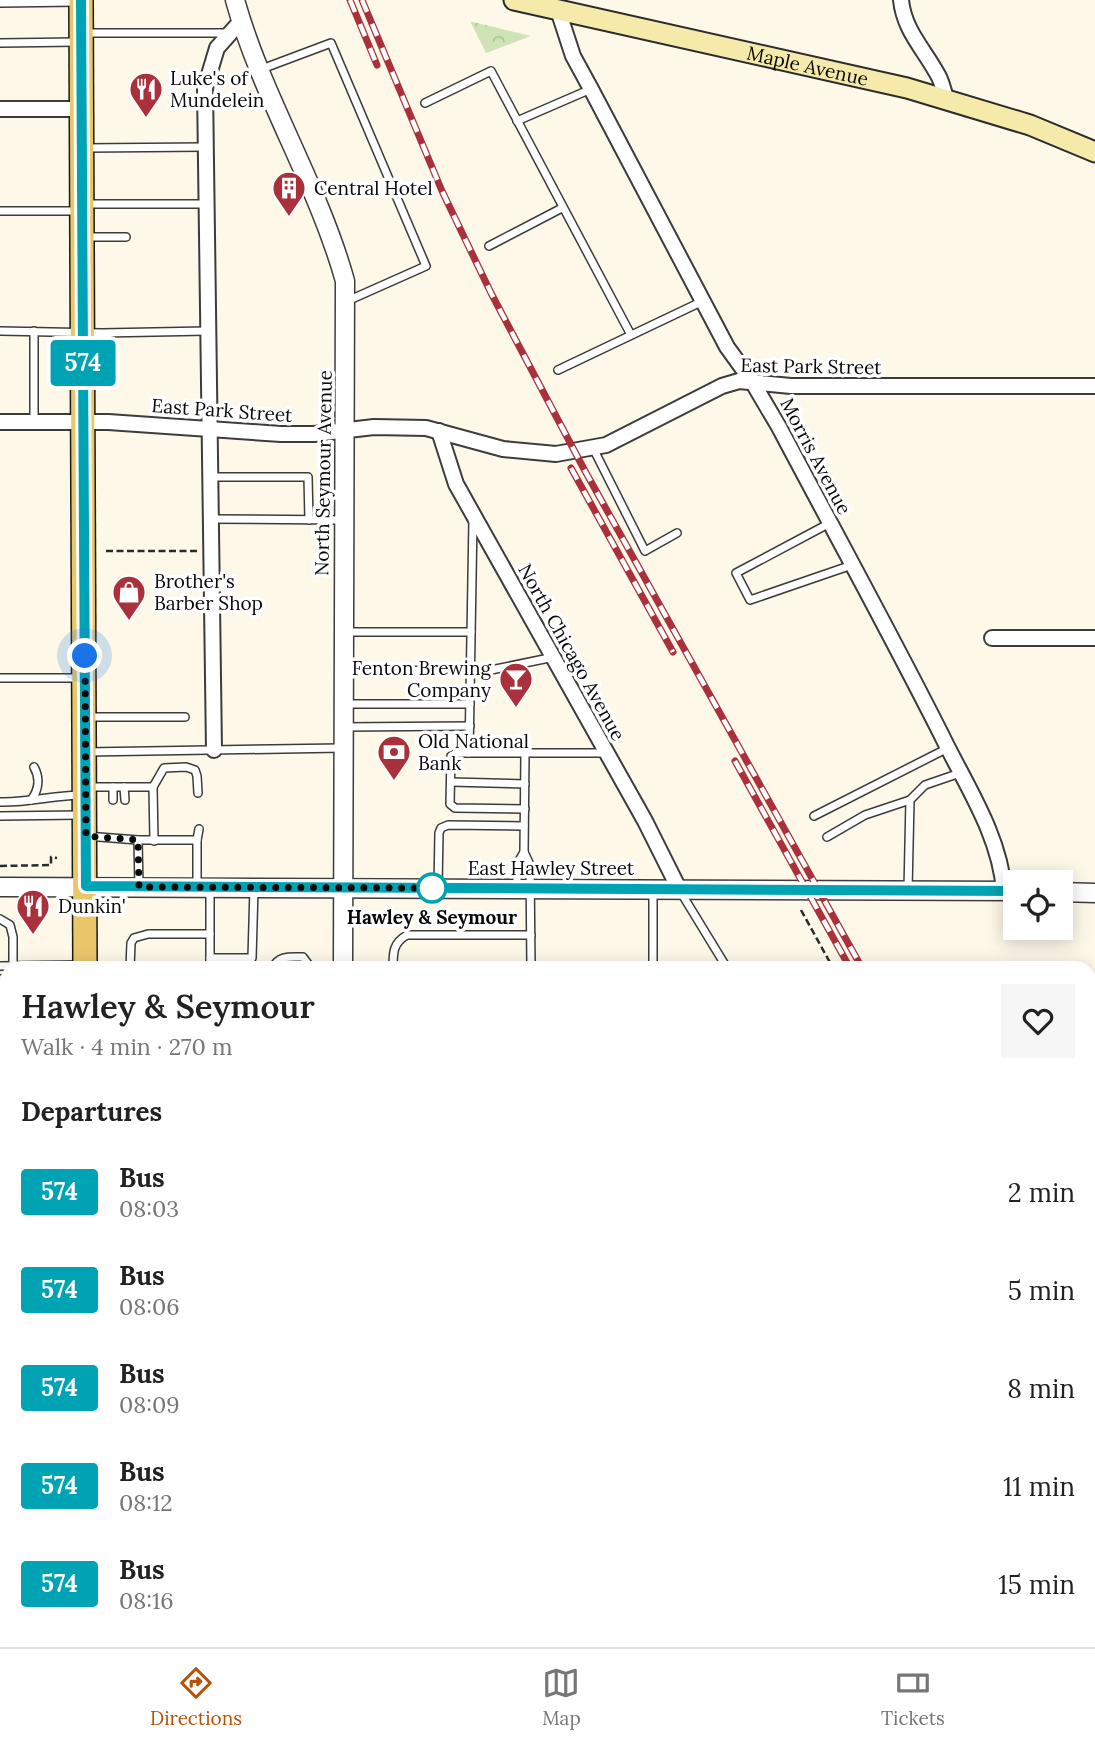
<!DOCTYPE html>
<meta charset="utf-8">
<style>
:root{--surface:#fff;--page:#f6f6f6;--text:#222;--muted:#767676;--line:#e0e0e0;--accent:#b45309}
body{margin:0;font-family:Lora,serif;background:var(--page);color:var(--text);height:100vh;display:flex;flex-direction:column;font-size:26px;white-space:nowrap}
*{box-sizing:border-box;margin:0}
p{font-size:23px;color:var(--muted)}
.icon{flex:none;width:38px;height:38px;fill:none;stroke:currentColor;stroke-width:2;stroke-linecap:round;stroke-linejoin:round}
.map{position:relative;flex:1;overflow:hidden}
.panel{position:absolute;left:0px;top:961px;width:1096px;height:688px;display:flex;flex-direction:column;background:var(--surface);border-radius:21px 21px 0 0;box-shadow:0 4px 18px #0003}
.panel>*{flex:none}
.badge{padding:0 14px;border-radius:5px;font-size:24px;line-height:46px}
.controls{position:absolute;left:1003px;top:870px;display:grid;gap:14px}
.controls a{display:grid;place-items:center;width:70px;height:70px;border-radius:0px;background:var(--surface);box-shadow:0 4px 18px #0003;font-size:35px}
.you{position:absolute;width:35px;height:35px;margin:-18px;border:5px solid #fff;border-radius:50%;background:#1a73e8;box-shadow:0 0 0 10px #1a73e833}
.map>.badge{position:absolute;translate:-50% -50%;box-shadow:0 0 0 4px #fff}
h2{padding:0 21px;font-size:26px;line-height:63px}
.round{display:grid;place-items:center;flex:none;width:74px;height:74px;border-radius:0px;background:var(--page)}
.overview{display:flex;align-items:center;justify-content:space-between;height:119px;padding:0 21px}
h1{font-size:33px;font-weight:600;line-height:52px}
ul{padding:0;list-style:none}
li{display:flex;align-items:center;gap:21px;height:98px;padding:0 21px}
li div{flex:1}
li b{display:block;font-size:26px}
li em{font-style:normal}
li .badge{min-width:77px;font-weight:700;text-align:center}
.menu{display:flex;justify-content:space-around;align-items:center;height:98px;border-top:2px solid var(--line);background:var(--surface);font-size:19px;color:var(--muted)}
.menu a{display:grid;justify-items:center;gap:4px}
.menu .current{color:var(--accent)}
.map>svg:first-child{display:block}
.park{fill:url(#park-crowns)}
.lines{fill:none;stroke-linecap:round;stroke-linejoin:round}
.service-casing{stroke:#3c3c3c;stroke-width:10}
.minor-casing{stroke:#3c3c3c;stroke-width:18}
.tertiary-casing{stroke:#3c3c3c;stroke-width:21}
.secondary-casing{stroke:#2b2b2b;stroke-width:23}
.primary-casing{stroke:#1a1a1a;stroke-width:26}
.path{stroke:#2b2b2b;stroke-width:2.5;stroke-dasharray:7 3.5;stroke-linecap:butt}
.service{stroke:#fff;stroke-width:7}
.minor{stroke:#fff;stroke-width:14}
.tertiary{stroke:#fff;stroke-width:18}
.secondary{stroke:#f6eaaa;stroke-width:19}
.primary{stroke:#eac66b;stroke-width:23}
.rail-casing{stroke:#aa313c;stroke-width:7}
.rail{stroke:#fff;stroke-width:4.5;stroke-dasharray:13;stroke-linecap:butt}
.path-bridge{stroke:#2b2b2b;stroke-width:2.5;stroke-dasharray:7 3.5;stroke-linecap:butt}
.line-casing{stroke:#fff;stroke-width:16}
.line{stroke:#00a3b4;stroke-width:10}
.walk{stroke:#090909;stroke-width:7;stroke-dasharray:0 12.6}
.stop-dot{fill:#fff;stroke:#00a3b4;stroke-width:3.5}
.labels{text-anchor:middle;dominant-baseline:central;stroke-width:7;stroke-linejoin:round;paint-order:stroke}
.street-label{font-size:19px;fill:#090909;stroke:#fff}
.poi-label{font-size:19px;fill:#090909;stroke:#fff;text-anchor:start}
.stop-label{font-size:19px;font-weight:bold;fill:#090909;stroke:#fff}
</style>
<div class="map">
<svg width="1095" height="1647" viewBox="0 0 1095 1647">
<defs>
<pattern id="park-crowns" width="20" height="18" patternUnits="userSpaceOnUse" patternTransform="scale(1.75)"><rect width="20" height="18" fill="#cfe3b6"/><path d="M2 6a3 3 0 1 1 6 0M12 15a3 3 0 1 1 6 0" fill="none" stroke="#b0c19b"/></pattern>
</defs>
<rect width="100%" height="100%" fill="#fdf8e8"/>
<!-- park -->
<path class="park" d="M470 21H469L531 36 486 53Z"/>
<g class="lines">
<defs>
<g id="service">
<path d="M0 3 77 2"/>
<path d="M86 33H228"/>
<path d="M0 43 77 42"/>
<path d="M259 70 331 43 426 266 345 302"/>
<path d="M425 103 491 71 631 335"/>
<path d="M517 121 591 89"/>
<path d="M86 148 205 147"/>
<path d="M87 204H206"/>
<path d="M0 211H78"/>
<path d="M87 237H126"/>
<path d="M489 246 562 208"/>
<path d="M0 331 102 333 207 331"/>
<path d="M34 331V421"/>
<path d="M558 370 703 301"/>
<path d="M593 448 645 551 677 533"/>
<path d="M210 477H308L309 520"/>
<path d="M210 519 344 520"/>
<path d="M830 523 736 573 750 600 852 565"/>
<path d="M344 632H471"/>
<path d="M344 670 486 671 554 657"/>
<path d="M0 678H80"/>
<path d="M345 704H470"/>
<path d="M86 717H185"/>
<path d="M344 727 470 726"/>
<path d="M86 752 342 748"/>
<path d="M469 753 473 519"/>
<path d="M525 754 524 852 530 865 531 968"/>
<path d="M451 782 525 784"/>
<path d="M86 787H153L154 841"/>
<path d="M113 787V800"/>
<path d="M124 787 125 800"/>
<path d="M153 787 164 768 186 767 195 770 197 776 198 793"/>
<path d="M31 800C39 790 40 778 34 767"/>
<path d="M910 800 925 785 960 773"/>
<path d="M0 802C28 803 54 795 82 795"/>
<path d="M525 809 455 808 450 804 451 756 457 753H606"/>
<path d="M0 816 80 815"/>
<path d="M814 816 948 748"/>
<path d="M86 836 138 840"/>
<path d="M827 837 865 815 910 800 908 890"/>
<path d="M197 840 199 829"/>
<path d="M139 887 138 840H197V886"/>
<path d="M438 887 439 833 441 828 448 825 524 826"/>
<path d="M517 887V864L524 852"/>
<path d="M210 888V968"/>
<path d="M653 890V968"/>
<path d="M680 891 727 968"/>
<path d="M0 919 10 925 13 937V966"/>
<path d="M210 958H252L254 888"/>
<path d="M0 966 83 965"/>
<path d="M130 968 131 943 134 938 148 934H210"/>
<path d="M273 968C278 955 291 957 303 957L311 968"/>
<path d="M393 968C393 952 393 943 407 935H531"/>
<path d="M0 979H7"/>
<path d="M0 1015H7"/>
<path d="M1088 1033 1095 1027"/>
<path d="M0 1116 7 1117"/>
<path d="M0 1302H7"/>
<path d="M0 1314H7"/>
<path d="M0 1372H7"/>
<path d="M0 1396H7"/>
<path d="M0 1495H7"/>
<path d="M1088 1527 1095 1537"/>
<path d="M222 1642V1647"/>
<path d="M906 1642 913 1647"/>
<path d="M762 1647 769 1642"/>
</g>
<g id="minor">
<path d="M901 0C904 31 925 50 939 77 942 83 944 91 946 99"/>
<path d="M558 10 573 56 591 89 727 347 753 383 779 427C833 529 889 631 941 734 965 784 1000 835 1004 891"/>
<path d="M0 109H82"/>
<path d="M0 422H108L281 434H314L374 427 426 428 503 449 556 454 606 445 722 386 739 381 791 386H1095"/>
<path d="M439 431 456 484 645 821 679 889"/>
<path d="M992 638H1095"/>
<path d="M214 750 205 88 217 48 241 21"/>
<path d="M0 1193H7"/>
<path d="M557 1642V1647"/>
</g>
<g id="tertiary">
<path d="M235 0C262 97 318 184 345 281L343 968"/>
<path d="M0 887 1015 891"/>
<path d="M1060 892 1095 893"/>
<path d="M344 1642V1647"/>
</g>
<g id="secondary">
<path id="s1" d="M514 0 907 88 1030 125 1095 152"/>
</g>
<g id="primary">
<path d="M81 0 85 968"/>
<path d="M84 1647V1642"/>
</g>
</defs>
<!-- service casing -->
<use href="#service" class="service-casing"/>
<!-- minor casing -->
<use href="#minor" class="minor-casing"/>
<!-- tertiary casing -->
<use href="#tertiary" class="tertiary-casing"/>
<!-- secondary casing -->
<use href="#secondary" class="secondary-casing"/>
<!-- primary casing -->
<use href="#primary" class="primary-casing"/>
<!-- path -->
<g class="path">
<path d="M106 551H197"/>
<path d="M0 866 51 865V857L57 858"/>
<path d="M801 910 833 968"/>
<path d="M1088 1405 1095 1417"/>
</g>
<!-- service -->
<use href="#service" class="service"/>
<!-- minor -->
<use href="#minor" class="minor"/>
<!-- tertiary -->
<use href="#tertiary" class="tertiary"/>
<!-- secondary -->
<use href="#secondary" class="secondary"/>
<!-- primary -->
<use href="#primary" class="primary"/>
<defs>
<g id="rail">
<path d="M350 0 377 65"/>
<path d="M362 0 442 191 491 293 585 471 862 968"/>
<path d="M571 468 673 652"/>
<path d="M735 761 850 968"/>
<path d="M1088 1375 1095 1387"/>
<path d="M1088 1392 1095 1403"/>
</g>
</defs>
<!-- rail casing -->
<use href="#rail" class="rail-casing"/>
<!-- rail -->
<use href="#rail" class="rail"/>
<!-- path-bridge -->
<path class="path-bridge" d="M1088 1399 1095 1395"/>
</g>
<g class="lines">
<defs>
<path id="line" d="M81 0 86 886 1015 891"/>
</defs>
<!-- line casing -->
<use href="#line" class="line-casing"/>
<!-- line -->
<use href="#line" class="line"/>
<!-- walk -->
<path class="walk" d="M85 656 86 836 138 840 139 887 438 888H432"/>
</g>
<!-- icons -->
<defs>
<symbol id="restaurant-pin" viewBox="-11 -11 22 30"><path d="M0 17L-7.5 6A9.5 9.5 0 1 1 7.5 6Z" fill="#aa313c" stroke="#fff"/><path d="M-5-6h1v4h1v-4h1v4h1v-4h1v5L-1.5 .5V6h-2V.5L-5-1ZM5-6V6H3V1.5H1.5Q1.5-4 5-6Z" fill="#fff"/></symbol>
<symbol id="building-pin" viewBox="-11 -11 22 30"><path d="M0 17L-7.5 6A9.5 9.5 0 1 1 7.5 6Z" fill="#aa313c" stroke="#fff"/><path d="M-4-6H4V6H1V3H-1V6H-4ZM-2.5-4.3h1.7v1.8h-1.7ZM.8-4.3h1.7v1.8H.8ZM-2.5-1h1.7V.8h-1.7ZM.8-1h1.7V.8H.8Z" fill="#fff"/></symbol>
<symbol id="shop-pin" viewBox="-11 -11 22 30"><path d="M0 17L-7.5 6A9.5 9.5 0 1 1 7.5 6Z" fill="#aa313c" stroke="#fff"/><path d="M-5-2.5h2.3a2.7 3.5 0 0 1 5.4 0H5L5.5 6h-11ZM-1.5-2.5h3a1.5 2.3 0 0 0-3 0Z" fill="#fff"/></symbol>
<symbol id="bar-pin" viewBox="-11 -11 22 30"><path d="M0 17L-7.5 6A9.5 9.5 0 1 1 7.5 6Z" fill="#aa313c" stroke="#fff"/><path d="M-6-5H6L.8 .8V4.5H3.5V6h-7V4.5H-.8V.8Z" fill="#fff"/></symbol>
<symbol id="bank-pin" viewBox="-11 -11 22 30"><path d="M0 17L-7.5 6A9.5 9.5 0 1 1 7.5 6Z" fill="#aa313c" stroke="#fff"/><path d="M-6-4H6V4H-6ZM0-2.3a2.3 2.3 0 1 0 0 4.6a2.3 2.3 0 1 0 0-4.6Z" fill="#fff"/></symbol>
</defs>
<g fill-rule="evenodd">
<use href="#restaurant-pin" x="127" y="70" width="38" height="52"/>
<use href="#building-pin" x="270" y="169" width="38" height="52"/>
<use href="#shop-pin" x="110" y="573" width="38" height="52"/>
<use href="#bar-pin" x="497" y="660" width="38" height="52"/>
<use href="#bank-pin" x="375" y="733" width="38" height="52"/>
<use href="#restaurant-pin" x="14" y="887" width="38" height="52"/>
</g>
<!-- markers -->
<circle class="stop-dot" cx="432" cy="888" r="14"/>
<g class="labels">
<!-- street labels -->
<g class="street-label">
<text stroke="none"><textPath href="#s1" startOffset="301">Maple Avenue</textPath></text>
<text transform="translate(811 366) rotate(1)">East Park Street</text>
<text transform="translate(222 410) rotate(4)">East Park Street</text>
<text transform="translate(816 456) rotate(62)">Morris Avenue</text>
<text transform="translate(323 473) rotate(-89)">North Seymour Avenue</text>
<text transform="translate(572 652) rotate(61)">North Chicago Avenue</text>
<text x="551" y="868">East Hawley Street</text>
</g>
<!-- poi labels -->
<g class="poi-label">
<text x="170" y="78">Luke's of<tspan x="170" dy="22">Mundelein</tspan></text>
<text x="314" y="188">Central Hotel</text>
<text x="154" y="581">Brother's<tspan x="154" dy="22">Barber Shop</tspan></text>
<text x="491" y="668" text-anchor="end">Fenton Brewing<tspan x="491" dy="22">Company</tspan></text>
<text x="418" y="741">Old National<tspan x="418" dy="22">Bank</tspan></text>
<text x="58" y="906">Dunkin'</text>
</g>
<!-- stop labels -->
<g class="stop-label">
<text x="432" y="917">Hawley &amp; Seymour</text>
</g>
</g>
</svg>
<div class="controls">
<a><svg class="icon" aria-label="locate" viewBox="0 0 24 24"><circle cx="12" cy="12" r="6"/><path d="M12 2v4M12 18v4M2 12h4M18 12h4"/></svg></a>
</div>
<div class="you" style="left:85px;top:656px"></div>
<b class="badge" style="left:83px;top:363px;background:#00a3b4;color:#fff">574</b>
<section class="panel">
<div class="overview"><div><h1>Hawley &amp; Seymour</h1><p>Walk · 4 min · 270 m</p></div><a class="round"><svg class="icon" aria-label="heart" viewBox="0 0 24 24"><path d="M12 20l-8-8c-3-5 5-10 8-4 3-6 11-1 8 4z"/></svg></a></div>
<h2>Departures</h2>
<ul>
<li><span class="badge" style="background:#00a3b4;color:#fff">574</span><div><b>Bus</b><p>08:03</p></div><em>2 min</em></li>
<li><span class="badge" style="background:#00a3b4;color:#fff">574</span><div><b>Bus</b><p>08:06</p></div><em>5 min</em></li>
<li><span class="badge" style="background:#00a3b4;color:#fff">574</span><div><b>Bus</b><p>08:09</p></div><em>8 min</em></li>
<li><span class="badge" style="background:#00a3b4;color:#fff">574</span><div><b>Bus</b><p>08:12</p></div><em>11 min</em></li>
<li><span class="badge" style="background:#00a3b4;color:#fff">574</span><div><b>Bus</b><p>08:16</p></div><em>15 min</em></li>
</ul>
</section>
</div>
<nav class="menu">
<a class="current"><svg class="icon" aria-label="directions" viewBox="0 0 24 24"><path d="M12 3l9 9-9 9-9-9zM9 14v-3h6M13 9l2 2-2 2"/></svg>Directions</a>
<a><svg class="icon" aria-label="map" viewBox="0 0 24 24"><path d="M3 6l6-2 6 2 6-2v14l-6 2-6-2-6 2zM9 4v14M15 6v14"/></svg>Map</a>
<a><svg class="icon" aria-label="tickets" viewBox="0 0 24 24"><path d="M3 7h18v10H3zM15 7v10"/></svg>Tickets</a>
</nav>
